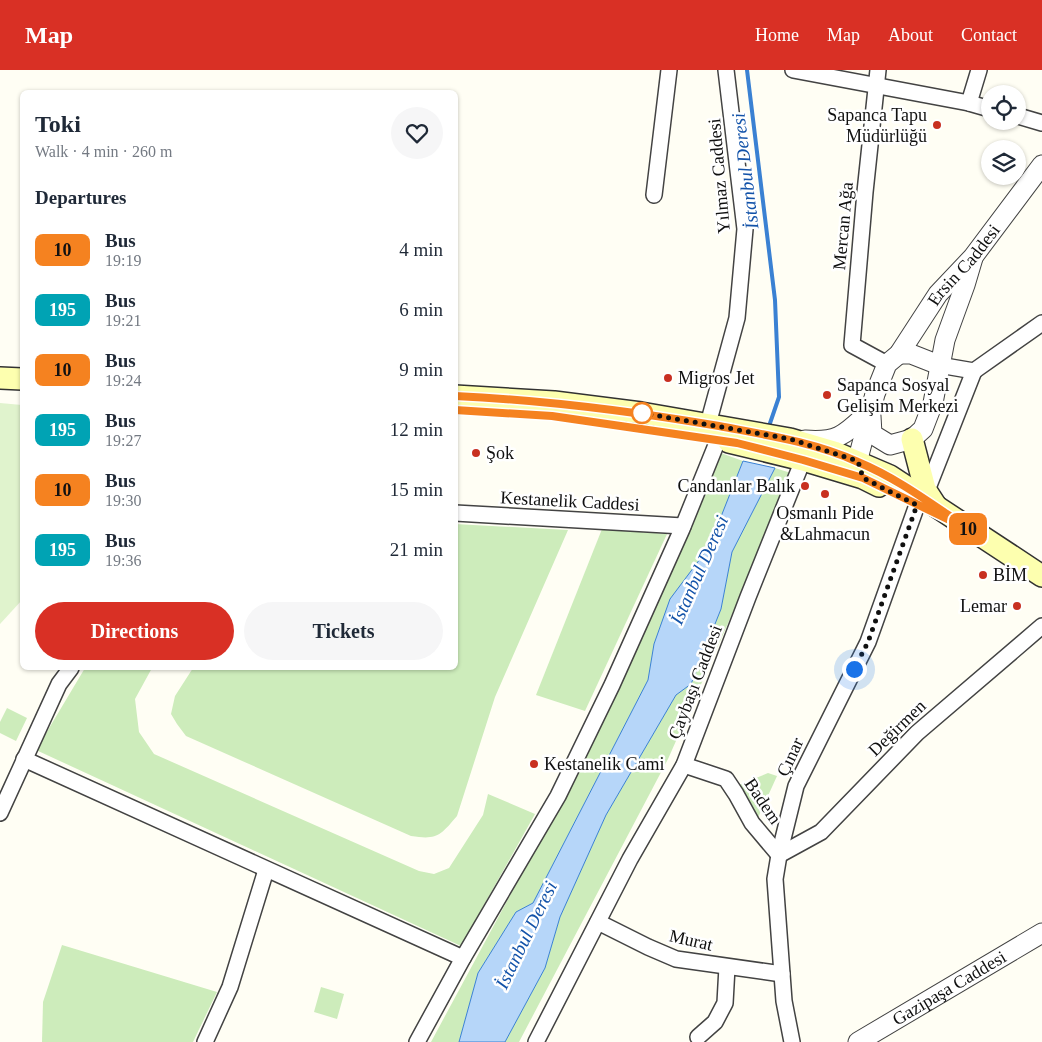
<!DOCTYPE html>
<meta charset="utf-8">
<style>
:root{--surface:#fff;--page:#f6f6f7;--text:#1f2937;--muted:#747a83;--accent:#d93025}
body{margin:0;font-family:"Times New Roman",serif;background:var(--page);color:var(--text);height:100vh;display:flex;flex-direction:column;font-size:19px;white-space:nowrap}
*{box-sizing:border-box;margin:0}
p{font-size:16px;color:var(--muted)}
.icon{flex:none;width:28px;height:28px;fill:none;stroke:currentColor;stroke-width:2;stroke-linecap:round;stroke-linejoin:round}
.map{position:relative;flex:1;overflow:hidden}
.side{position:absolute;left:20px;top:20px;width:438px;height:580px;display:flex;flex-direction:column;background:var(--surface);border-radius:8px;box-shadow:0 1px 4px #0004}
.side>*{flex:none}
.badge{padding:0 10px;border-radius:8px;font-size:18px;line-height:32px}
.fabs{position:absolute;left:981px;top:15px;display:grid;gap:10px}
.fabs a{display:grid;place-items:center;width:45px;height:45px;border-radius:50%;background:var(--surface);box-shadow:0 1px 4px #0004;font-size:25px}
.you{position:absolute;width:25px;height:25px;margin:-12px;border:4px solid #fff;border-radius:50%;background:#1a73e8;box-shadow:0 0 0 8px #1a73e833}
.map>.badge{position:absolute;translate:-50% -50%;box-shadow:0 0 0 2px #fff}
h2{padding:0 15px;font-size:19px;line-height:45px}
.round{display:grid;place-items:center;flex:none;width:52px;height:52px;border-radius:26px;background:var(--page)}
.headline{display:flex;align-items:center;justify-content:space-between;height:85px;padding:0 15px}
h1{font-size:24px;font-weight:700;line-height:38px}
.primary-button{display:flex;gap:10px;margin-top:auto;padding:10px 15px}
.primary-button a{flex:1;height:58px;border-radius:30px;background:var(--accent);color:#fff;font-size:20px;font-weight:700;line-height:58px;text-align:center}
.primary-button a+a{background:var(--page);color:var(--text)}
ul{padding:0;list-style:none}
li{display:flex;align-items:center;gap:15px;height:60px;padding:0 15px}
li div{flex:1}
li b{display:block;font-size:19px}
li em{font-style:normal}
li .badge{min-width:55px;font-weight:700;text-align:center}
header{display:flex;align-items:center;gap:30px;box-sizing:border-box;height:70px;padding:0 25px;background:var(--accent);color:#fff}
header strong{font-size:24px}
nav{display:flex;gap:28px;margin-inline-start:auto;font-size:18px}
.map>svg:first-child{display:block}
.green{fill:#cdecbb}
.pitch{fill:#e0f3cd}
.water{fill:#b6d6f9;stroke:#3a81d3}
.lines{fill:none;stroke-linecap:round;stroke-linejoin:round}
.stream{stroke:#3a81d3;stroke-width:4}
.minor-casing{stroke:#434343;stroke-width:18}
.tertiary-casing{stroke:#434343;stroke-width:21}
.secondary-casing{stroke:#323232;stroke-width:24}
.minor{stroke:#fff;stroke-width:15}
.tertiary{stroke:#fff;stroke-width:19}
.secondary{stroke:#fdffaf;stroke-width:21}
.line-casing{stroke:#fff;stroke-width:11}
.line{stroke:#f58220;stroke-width:8}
.walk{stroke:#101010;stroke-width:5;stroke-dasharray:0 9}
.poi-dot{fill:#c83021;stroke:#fff;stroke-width:2}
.stop-dot{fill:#fff;stroke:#f58220;stroke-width:2.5}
.labels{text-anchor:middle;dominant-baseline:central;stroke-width:5;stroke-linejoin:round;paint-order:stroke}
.poi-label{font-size:18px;fill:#101010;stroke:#fff;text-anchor:start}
.street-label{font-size:18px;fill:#101010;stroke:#fff}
.water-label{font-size:19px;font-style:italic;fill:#1353a9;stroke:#fff}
</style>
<header>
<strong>Map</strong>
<nav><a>Home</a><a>Map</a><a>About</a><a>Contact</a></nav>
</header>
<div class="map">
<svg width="1042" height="972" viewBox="0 0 1042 972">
<rect width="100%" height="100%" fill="#fffef4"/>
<!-- green -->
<g class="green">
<path d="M718 382 743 391 709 477 671 528 654 574 648 610 533 833 516 842 478 903 459 972H431L535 779 583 693Z"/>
<path d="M775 398 794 404 668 689 519 972H505L545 898 560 847 606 745 676 625 691 614 721 539 732 482Z"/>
<path d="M455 454 568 460 495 627 457 746C440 766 437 770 411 766L186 666 177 654 171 644 175 626 193 598H455Z"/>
<path d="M602 459 667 464 585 641 536 625Z"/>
<path d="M85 598H152L135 629 139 662 154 684 419 801 434 804 449 798 483 745 488 724 535 744 461 876 36 680Z"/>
<path d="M7 638 27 648 16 671 0 663V652Z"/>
<path d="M768 703 777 706 757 750 739 715Z"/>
<path d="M62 875 217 922 193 972H42L43 932Z"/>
<path d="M321 917 344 924 337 949 314 942Z"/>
</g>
<!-- pitch -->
<path class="pitch" d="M0 333 22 335V530L0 554Z"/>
<!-- water -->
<path class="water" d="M743 391 775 398 732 482 721 539 691 614 676 625 606 745 560 847 545 898 505 972H459L478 903 516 842 533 833 648 610 654 574 670 529 709 477Z"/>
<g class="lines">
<!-- stream -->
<path class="stream" d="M747 0 775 230 779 327 768 359"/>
<defs>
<g id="minor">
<path d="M793 0 969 33 990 39"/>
<path d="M878 0 865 122 852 275 887 294"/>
<path d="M969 33 979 0"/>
<path d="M1018 46 1042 53"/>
<path d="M654 125 669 0"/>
<path d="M939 295 974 301 1042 253"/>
<path d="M708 354 737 248 745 159 726 0"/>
<path d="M926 423 974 301"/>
<path d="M455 443 683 456"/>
<path d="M24 689 463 888"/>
<path d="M684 695 726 709 736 724 752 753 779 785"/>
<path d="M0 743 59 614 71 598"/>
<path d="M779 785 821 762 917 663 1042 556"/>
<path d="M598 852 648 877 676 889 782 904"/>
<path d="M698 967 715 952 725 933 727 897"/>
<path d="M205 972 230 917 266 800"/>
<path d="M417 972 463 888 558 726 612 615 682 459 718 370"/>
<path d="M536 972 630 789 684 695 748 527 803 390"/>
<path d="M792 972 784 931 775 809 779 785 796 716 868 572 917 435"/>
</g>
<g id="tertiary">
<path d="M899 284H911L939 295"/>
<path d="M871 346 872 364 890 375 912 369 923 359 933 333 945 270 965 215 973 188"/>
<path d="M805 370C840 373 846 363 870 341"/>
<path id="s1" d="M862 405 858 391 860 381 875 324 887 294 899 284 938 224 973 187 1042 95"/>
<path id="s2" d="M858 972 1042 863"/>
</g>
<g id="secondary">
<path d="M0 308 22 309"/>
<path d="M455 326 554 332 641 343 790 369 834 382 890 406 1042 506"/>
<path d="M912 369 925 419 936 436"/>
<path d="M729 372 803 390 863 408 879 416"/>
</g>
</defs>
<!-- minor casing -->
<use href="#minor" class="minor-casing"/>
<!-- tertiary casing -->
<use href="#tertiary" class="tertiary-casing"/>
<!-- secondary casing -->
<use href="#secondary" class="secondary-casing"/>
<!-- minor -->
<use href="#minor" class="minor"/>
<!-- tertiary -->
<use href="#tertiary" class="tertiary"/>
<!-- secondary -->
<use href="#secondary" class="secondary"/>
</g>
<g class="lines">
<defs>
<path id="line" d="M455 326C544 330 631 341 719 356 766 365 814 372 858 392 899 409 934 436 972 461L863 408 803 390 737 373 552 346 455 340"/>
</defs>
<!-- line casing -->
<use href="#line" class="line-casing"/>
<!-- line -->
<use href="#line" class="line"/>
<!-- walk -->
<path class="walk" d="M642 343 790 369 858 391 863 408 917 435 868 572 854 599"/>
</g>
<!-- markers -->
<g class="poi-dot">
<circle cx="937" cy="55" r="5"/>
<circle cx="668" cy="308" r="5"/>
<circle cx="827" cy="325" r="5"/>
<circle cx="476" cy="383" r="5"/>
<circle cx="805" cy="416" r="5"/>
<circle cx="825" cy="424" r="5"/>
<circle cx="983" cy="505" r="5"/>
<circle cx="1017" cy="536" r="5"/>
<circle cx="534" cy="694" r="5"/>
</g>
<circle class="stop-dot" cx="642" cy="343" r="10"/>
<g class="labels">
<!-- poi labels -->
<g class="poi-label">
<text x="927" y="45" text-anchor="end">Sapanca Tapu<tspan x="927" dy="21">Müdürlüğü</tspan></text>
<text x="678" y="308">Migros Jet</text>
<text x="837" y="315">Sapanca Sosyal<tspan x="837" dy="21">Gelişim Merkezi</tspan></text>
<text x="486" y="383">Şok</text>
<text x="795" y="416" text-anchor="end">Candanlar Balık</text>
<text x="825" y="443" text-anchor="middle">Osmanlı Pide<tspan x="825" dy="21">&amp;Lahmacun</tspan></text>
<text x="993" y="505">BİM</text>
<text x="1007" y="536" text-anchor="end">Lemar</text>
<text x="544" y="694">Kestanelik Cami</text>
</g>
<!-- street labels -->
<g class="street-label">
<text transform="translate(719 106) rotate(-95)">Yılmaz Caddesi</text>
<text transform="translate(843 156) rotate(-85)">Mercan Ağa</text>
<text stroke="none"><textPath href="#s1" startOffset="242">Ersin Caddesi</textPath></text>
<text transform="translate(570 431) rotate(3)">Kestanelik Caddesi</text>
<text transform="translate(695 612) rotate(-69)">Çaybaşı Caddesi</text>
<text transform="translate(897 658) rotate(-44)">Değirmen</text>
<text transform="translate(790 687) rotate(-65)">Çınar</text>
<text transform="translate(763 731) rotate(56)">Badem</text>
<text transform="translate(691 870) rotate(13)">Murat</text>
<text stroke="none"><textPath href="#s2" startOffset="106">Gazipaşa Caddesi</textPath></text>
</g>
<!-- water labels -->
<g class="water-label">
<text transform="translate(745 101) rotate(-97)">İstanbul Deresi</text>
<text transform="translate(699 500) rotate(-66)">İstanbul Deresi</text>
<text transform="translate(526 865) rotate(-64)">İstanbul Deresi</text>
</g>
</g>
</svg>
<div class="fabs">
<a><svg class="icon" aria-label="locate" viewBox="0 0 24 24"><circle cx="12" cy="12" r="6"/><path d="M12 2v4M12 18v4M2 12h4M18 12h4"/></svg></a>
<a><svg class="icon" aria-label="layers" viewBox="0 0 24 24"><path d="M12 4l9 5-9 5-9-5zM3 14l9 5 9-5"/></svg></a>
</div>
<div class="you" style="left:854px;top:599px"></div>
<b class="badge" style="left:968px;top:459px;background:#f58220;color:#111">10</b>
<section class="side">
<div class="headline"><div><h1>Toki</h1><p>Walk · 4 min · 260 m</p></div><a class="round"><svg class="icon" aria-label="heart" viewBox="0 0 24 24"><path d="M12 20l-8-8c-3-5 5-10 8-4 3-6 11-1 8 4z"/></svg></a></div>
<h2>Departures</h2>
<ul>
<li><span class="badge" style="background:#f58220;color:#111">10</span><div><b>Bus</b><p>19:19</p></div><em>4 min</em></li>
<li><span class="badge" style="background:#00a3b4;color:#fff">195</span><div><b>Bus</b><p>19:21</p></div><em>6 min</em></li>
<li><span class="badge" style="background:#f58220;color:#111">10</span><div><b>Bus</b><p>19:24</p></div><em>9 min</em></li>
<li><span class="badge" style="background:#00a3b4;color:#fff">195</span><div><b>Bus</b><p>19:27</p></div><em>12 min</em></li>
<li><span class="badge" style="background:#f58220;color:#111">10</span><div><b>Bus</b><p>19:30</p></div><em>15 min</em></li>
<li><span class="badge" style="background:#00a3b4;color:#fff">195</span><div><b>Bus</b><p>19:36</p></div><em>21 min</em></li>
</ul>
<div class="primary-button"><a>Directions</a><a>Tickets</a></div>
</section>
</div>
